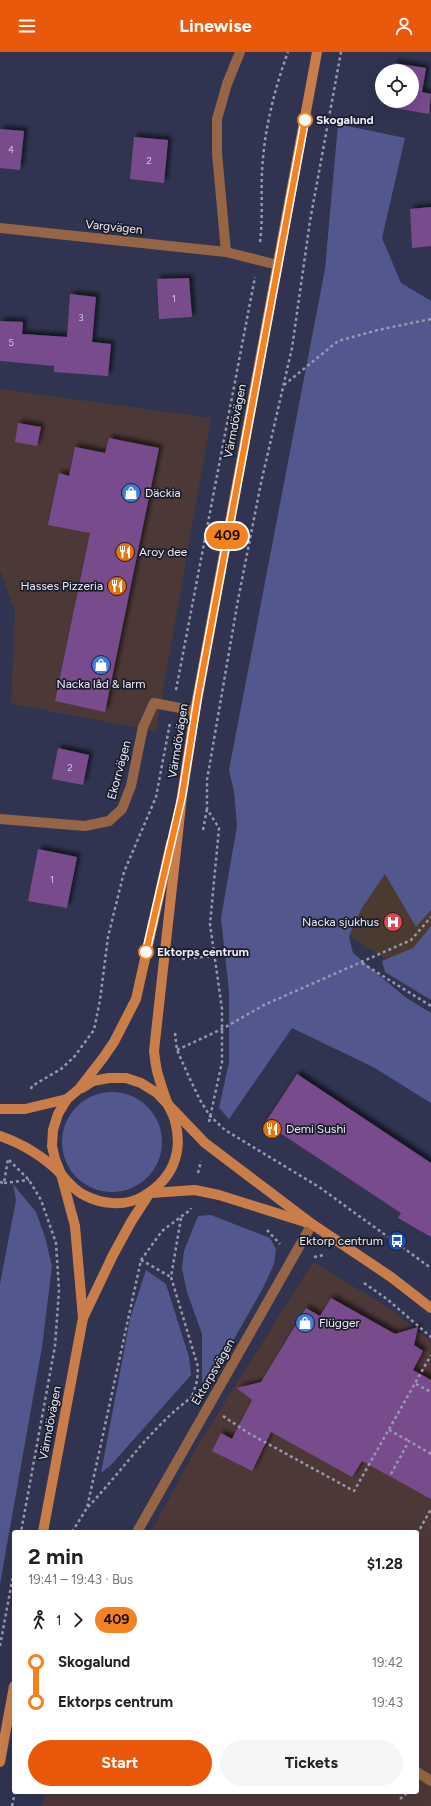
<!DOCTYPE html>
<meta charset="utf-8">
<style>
:root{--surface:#fff;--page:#f6f6f6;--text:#222;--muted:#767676;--accent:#ea580c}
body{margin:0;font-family:Figtree,sans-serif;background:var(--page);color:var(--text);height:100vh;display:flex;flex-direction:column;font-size:15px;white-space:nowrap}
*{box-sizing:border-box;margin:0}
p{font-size:13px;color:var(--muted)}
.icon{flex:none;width:22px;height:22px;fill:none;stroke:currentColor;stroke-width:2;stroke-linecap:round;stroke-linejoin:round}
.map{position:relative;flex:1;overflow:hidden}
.side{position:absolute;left:12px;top:1478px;width:407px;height:264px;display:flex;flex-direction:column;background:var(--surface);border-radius:4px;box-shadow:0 4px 16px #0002}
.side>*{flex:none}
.badge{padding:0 8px;border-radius:13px;font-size:14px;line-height:26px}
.fabs{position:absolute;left:375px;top:12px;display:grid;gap:8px}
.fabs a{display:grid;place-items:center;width:44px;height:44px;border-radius:50%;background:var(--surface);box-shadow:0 4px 16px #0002;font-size:20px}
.map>.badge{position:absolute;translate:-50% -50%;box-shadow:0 0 0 2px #fff}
.legs{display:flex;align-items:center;gap:6px;height:44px;padding:0 16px;font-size:13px}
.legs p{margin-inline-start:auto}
.overview{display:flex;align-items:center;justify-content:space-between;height:68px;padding:0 16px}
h1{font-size:22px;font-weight:700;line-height:30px}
.cta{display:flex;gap:8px;margin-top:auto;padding:8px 16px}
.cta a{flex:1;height:46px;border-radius:24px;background:var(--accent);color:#fff;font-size:16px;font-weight:700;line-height:46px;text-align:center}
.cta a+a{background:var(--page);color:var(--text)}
ul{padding:0 16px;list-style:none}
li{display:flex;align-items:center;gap:14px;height:40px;font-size:15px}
li i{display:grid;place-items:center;width:6px;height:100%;margin:0 5px;background:currentColor}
li i::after{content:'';width:10px;height:10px;margin:-5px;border:3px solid;border-radius:50%;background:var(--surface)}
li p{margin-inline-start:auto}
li:first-child i{background:linear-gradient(#0000 50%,currentColor 0)}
li:last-child i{background:linear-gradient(currentColor 50%,#0000 0)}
header{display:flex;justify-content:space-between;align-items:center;height:52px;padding:0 16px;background:var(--accent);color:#fff;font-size:18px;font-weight:700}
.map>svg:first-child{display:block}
.commercial{fill:#4d3838}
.medical{fill:#4b3a2f}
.green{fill:#52578e}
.building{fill:#774c8c;filter:url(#shadow)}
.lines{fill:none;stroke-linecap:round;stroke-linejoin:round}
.path{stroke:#9699ae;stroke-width:2.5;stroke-dasharray:3 3;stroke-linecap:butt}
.lane{stroke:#956546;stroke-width:10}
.street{stroke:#956546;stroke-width:10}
.secondary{stroke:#c97e4a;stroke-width:10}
.line-1-casing{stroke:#fff;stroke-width:9}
.line-1{stroke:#f58220;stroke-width:6}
.stop-1-dot{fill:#fff;stroke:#f58220;stroke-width:2}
.labels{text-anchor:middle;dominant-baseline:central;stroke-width:3.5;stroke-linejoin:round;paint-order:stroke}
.number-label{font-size:10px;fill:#cec5e0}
.stop-label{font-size:12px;font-weight:bold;fill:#ebedfc;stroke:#1b1d29;text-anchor:start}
.street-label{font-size:12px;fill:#ebedfc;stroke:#1b1d29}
.poi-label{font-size:12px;fill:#ebedfc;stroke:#1b1d29;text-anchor:start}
</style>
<header><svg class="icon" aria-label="menu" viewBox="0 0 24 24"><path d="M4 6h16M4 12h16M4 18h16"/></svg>Linewise<svg class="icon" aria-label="person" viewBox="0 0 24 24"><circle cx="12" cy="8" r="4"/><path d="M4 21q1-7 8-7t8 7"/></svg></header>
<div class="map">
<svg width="431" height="1754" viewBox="0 0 431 1754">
<defs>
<filter id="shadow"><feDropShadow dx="3.5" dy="-3.5" stdDeviation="2" flood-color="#0009"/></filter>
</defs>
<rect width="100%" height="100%" fill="#303450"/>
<!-- commercial -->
<g class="commercial">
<path d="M0 337 211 366 156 679 11 652 15 559 0 518Z"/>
<path d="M313 1210 389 1256 431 1289V1754H42L46 1740H417V1480H151L198 1393Z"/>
</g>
<!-- medical -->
<path class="medical" d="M431 789V948L385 920V906L349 884 362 856 385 821Z"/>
<!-- green -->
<g class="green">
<path d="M338 72 405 86 382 186 401 231 431 249V858L416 875 385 822 362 856 349 884 353 901 405 945 431 961V1051L373 1015 292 976 229 1067 219 1056 229 1010V939L221 866 237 774 234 740 229 718 325 217Z"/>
<path d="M431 874V948L385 920 382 909 413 896Z"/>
<circle cx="112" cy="1090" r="50"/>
<path d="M13 1132 36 1160 45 1185 52 1214 42 1295 0 1532V1232L16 1148Z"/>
<path d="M211 1163 270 1186 276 1197 274 1212 263 1236 220 1312 206 1332 202 1330V1282L187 1240 182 1217 184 1199 198 1164Z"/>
<path d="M146 1218 166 1232 189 1305 191 1323 111 1413 101 1421 130 1267Z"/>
</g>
<!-- building -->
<g class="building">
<path d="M394 11 426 16 422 40 431 42 429 62 388 55V49H412V19H393Z"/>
<path d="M0 77 24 79 20 118 0 116Z"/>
<path d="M134 85 168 88 164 131 130 127Z"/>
<path d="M431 155V194L412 196 410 157Z"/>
<path d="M189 226 192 265 159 267 157 227Z"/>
<path d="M70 242 96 245 92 290 111 292 108 324 54 320V314L0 309V269L23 270 22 282 67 285Z"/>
<path d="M18 371 41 375 37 394 15 390Z"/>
<path d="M109 386 159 396 105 660 55 649 90 481 48 473 59 421 69 424 75 395 105 401Z"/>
<path d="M58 696 89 703 83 733 52 727Z"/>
<path d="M38 797 77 805 67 856 28 849Z"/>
<path d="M297 1022 431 1111V1185L398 1166 401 1161 265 1071Z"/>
<path d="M331 1246 395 1282 418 1275 414 1293 423 1299 413 1318 431 1328V1447L362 1409 352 1425 271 1380 252 1419 212 1399 221 1381 232 1387 252 1348 237 1336 261 1330 306 1256 320 1264Z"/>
</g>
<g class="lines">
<!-- path -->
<g class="path">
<path d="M260 190C263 166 261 143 262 120 264 79 274 38 288 0"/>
<path d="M284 333 338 289 378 278 431 267"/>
<path d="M176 638 255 225"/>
<path d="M203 778 207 757"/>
<path d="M182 907 215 904"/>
<path d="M362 911 431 954"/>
<path d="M175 981 177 998 189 1025 200 1048 210 1064 225 1078 319 1135 431 1216"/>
<path d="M177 998 222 977 264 953 411 888 431 865"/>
<path d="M31 1037 32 1034 61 1017 74 1005 94 978 100 948 108 885 124 820 156 745 170 671"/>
<path d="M209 1070 222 1010V957L210 872 219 776 207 757V728L238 548 261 431 292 296 310 169 341 0"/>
<path d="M9 1108 29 1128 41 1148 56 1191 59 1238 55 1294 21 1480"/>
<path d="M198 1121 201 1109"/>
<path d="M0 1130 4 1131 8 1107"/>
<path d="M4 1131 29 1128"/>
<path d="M181 1166 171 1225 198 1315 197 1329 192 1345"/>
<path d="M267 1178 280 1192"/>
<path d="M314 1205 324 1203"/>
<path d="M141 1208 171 1225"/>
<path d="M364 1231 387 1247 431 1285"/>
<path d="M416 1332 431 1340"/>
<path d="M223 1364 250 1382 354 1439 431 1303"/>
<path d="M389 1378 409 1389"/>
<path d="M391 1422 409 1389 431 1402"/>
<path d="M88 1455C123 1418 151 1375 192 1345"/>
<path d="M72 1480 87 1456 141 1208 162 1179 190 1158 191 1156"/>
<path d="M417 1482 431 1457"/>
<path d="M0 1594 14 1518"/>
<path d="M400 1747 408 1740"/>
<path d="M12 1754 15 1740"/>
</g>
<!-- lane -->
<g class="lane">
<path d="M226 200 217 101V67L227 32 240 0"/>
<path d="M137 1480 312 1172"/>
<path d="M417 1720 431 1729"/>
</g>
<!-- street -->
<g class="street">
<path d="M0 176 226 200 278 213"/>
<path d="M0 767 85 774 109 769 122 757 131 734 143 675 154 651 195 659"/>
</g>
<!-- secondary -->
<g class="secondary">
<path d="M82 1036 93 1029 109 1026H126L141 1031 157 1041 205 1091 312 1172 391 1225 431 1256"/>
<path d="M0 1057H25L67 1047"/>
<path d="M0 1084C23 1092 44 1105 61 1122 68 1130 74 1138 84 1143 101 1152 124 1155 142 1145 171 1129 184 1102 175 1069 174 1064 171 1059 169 1055 165 1046 162 1036 159 1026 156 1018 155 1008 154 999L182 744 195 659 317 0"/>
<path d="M151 1141 195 1138 219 1143 305 1170"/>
<path d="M83 1266 75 1174 61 1122 55 1107 52 1094 53 1078 58 1062 67 1047 79 1037 103 1006 114 990 136 947 171 791"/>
<path d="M43 1480 83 1266 113 1203 131 1170 149 1142"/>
<path d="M0 1710 14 1634"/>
</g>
</g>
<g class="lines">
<defs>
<path id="line-1" d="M146 900 182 744 198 644 305 68"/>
</defs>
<!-- line-1 casing -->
<use href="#line-1" class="line-1-casing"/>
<!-- line-1 -->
<use href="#line-1" class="line-1"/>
</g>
<!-- icons -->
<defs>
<symbol id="shop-disc" viewBox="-11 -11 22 22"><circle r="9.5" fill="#3f7fe0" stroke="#1b1d29"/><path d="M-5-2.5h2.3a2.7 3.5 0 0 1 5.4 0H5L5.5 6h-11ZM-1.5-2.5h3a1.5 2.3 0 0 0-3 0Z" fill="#fff"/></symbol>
<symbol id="restaurant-disc" viewBox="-11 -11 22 22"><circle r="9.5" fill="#e8710a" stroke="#1b1d29"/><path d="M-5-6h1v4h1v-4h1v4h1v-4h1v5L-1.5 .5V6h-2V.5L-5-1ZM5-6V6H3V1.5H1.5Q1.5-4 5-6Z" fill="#fff"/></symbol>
<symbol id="hospital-disc" viewBox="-11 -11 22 22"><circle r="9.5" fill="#e0444e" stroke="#1b1d29"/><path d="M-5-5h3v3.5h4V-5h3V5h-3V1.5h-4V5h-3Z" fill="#fff"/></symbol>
<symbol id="bus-disc" viewBox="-11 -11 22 22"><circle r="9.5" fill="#1a4fb4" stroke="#1b1d29"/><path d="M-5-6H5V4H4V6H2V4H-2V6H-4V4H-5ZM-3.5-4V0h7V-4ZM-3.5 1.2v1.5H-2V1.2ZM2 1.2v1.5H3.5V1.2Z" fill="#fff"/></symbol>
</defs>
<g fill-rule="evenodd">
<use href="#shop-disc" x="120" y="430" width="22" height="22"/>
<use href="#restaurant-disc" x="114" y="489" width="22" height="22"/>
<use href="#restaurant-disc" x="106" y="523" width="22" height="22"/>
<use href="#shop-disc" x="90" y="602" width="22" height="22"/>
<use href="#hospital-disc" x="382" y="859" width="22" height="22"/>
<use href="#restaurant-disc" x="261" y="1066" width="22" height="22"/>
<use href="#bus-disc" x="386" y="1178" width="22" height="22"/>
<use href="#shop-disc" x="294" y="1260" width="22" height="22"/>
</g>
<!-- markers -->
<g class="stop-1-dot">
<circle cx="305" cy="68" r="7"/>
<circle cx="146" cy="900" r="7"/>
</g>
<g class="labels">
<!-- number labels -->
<g class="number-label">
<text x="11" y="97">4</text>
<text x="149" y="108">2</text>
<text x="174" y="246">1</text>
<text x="81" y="265">3</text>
<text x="11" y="290">5</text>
<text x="70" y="715">2</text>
<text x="52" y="827">1</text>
</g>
<!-- stop labels -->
<g class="stop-label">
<text x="316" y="68">Skogalund</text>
<text x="157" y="900">Ektorps centrum</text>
</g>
<!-- street labels -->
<g class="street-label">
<text transform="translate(114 175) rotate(6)">Vargvägen</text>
<text transform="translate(235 369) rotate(-79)">Värmdövägen</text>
<text transform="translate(178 689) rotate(-81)">Värmdövägen</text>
<text transform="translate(119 718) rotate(-75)">Ekorrvägen</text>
<text transform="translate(213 1320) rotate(-60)">Ektorpsvägen</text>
<text transform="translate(50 1371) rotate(-79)">Värmdövägen</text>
</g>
<!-- poi labels -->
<g class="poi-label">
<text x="145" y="441">Däckia</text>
<text x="139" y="500">Aroy dee</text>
<text x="103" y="534" text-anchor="end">Hasses Pizzeria</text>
<text x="101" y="632" text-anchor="middle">Nacka låd &amp; larm</text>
<text x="379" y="870" text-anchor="end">Nacka sjukhus</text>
<text x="286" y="1077">Demi Sushi</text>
<text x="383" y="1189" text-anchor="end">Ektorp centrum</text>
<text x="319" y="1271">Flügger</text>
</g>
</g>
</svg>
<div class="fabs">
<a><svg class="icon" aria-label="locate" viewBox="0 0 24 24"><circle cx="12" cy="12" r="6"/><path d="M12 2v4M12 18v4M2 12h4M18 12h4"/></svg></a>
</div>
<b class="badge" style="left:227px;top:484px;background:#f58220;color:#111">409</b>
<section class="side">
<div class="overview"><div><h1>2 min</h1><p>19:41 – 19:43 · Bus</p></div><b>$1.28</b></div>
<div class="legs"><svg class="icon" aria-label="walk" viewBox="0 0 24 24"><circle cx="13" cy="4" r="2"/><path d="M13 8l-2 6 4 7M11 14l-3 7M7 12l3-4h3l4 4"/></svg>1<svg class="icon" aria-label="forward" viewBox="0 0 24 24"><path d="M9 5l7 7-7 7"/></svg><b class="badge" style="background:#f58220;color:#111">409</b></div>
<ul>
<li><i style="color:#f58220"></i><b>Skogalund</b><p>19:42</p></li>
<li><i style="color:#f58220"></i><b>Ektorps centrum</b><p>19:43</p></li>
</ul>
<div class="cta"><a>Start</a><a>Tickets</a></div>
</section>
</div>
